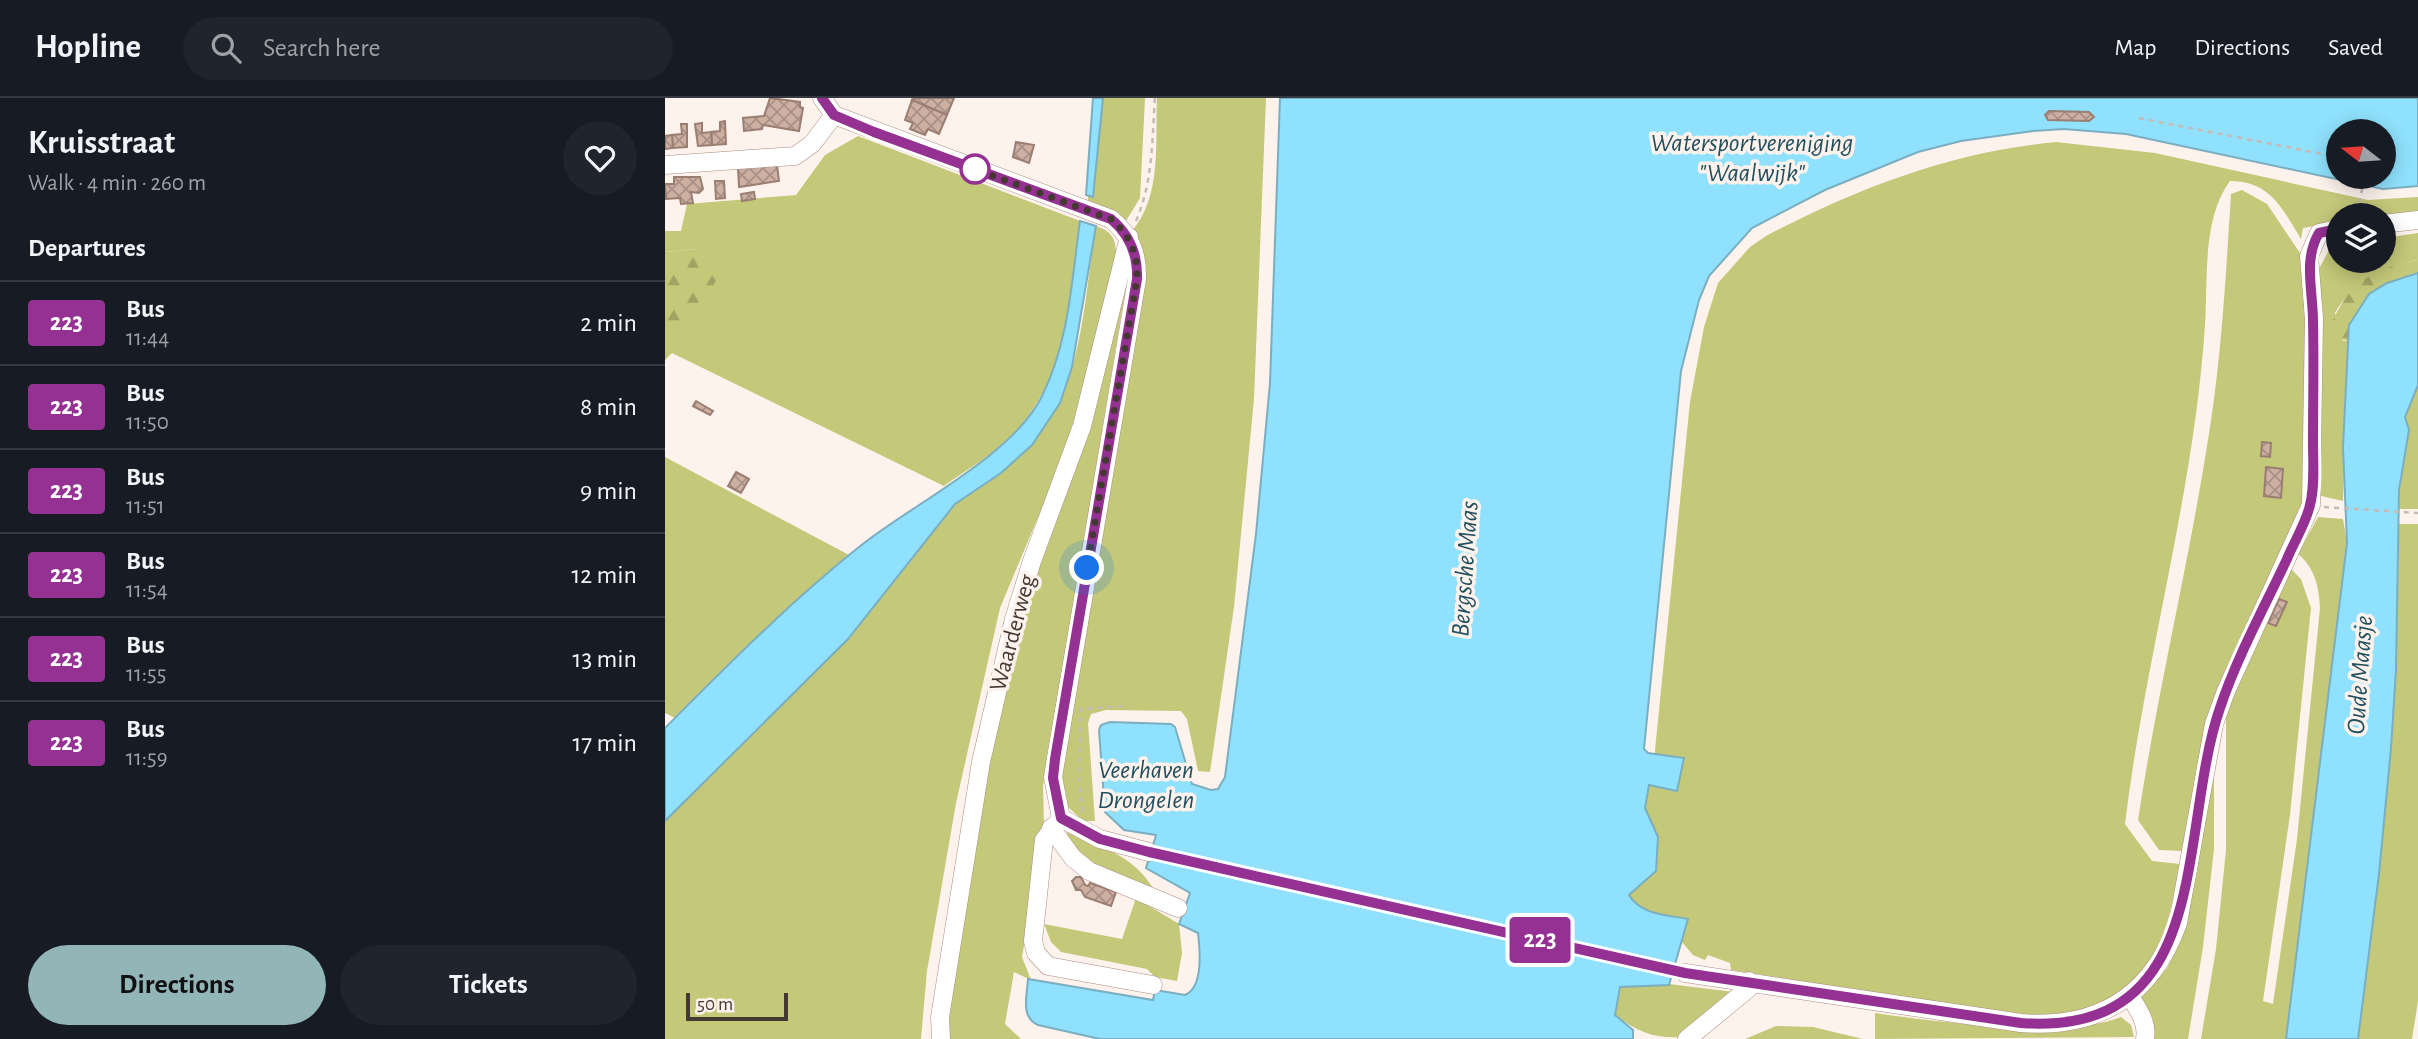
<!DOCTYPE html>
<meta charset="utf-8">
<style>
:root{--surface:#171b24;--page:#20242c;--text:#f1f3f6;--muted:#9ea1a6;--line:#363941;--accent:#92b5b7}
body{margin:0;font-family:"Alegreya Sans",sans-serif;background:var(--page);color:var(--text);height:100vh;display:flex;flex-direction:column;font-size:26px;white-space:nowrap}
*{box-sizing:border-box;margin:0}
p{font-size:23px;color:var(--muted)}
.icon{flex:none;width:38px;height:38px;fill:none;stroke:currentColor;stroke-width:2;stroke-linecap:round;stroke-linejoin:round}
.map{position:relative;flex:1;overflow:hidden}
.sheet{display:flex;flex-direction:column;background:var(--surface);width:665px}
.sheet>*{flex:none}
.badge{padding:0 14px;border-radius:5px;font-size:24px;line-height:46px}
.needle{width:46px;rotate:287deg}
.fabs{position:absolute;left:1661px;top:21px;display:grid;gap:14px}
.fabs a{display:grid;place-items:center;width:70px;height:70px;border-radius:50%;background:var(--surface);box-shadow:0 4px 18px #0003;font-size:35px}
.scale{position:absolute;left:21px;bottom:18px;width:102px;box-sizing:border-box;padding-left:7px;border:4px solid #453833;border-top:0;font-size:19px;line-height:24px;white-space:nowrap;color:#453833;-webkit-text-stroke:5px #fef2ec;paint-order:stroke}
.you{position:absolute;width:35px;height:35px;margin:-18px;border:5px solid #fff;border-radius:50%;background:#1a73e8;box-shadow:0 0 0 10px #1a73e833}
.map>.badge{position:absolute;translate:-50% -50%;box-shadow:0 0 0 4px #fff}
h2{padding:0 28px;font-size:26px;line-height:63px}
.round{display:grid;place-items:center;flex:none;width:74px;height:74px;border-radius:37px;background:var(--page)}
.summary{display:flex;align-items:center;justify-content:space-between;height:119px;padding:0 28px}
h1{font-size:33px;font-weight:700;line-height:52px}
.button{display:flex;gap:14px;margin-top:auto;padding:14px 28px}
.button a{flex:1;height:80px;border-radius:42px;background:var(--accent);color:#111;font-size:28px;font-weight:700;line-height:80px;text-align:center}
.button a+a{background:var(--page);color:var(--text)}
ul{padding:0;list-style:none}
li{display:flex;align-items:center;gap:21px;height:84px;padding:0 28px;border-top:2px solid var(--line)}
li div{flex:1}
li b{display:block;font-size:26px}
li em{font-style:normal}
li .badge{min-width:77px;font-weight:700;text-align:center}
header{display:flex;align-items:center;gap:42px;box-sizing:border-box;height:98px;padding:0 35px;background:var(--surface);border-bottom:2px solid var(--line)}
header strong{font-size:33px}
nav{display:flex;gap:38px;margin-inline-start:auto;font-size:24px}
.search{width:490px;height:63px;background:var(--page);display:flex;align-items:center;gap:18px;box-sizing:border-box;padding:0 24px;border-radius:38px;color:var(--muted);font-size:26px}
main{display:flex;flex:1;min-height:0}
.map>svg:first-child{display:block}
.grass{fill:#c4c879}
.forest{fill:url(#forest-firs)}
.water{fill:#90e1fd;stroke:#7aaec0;stroke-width:2;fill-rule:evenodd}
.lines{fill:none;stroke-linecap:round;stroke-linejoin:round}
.ferry{stroke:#21505f;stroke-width:2;stroke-dasharray:9 7;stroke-linecap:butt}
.building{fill:url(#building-cross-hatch);stroke:#9a7e71;stroke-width:2}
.minor-casing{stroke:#aa8d80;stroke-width:19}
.path{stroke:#c6bab4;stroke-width:2.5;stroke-dasharray:5 5;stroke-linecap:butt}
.minor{stroke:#fff;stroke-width:18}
.line-casing{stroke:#fff;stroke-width:16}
.line{stroke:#953192;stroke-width:10}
.walk{stroke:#453833;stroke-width:7;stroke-dasharray:0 12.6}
.stop-dot{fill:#fff;stroke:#953192;stroke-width:3.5}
.labels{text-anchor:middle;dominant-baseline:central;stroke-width:7;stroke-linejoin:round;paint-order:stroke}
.street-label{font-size:24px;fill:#453833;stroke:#fef2ec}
.water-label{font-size:26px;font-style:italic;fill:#21505f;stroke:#fef2ec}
</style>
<header>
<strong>Hopline</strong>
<div class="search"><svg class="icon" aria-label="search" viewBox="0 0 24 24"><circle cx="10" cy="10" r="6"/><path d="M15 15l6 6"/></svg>Search here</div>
<nav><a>Map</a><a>Directions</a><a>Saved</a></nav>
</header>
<main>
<section class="sheet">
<div class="summary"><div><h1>Kruisstraat</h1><p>Walk · 4 min · 260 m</p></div><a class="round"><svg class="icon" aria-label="heart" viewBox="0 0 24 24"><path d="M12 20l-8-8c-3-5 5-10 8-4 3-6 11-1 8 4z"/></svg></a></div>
<h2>Departures</h2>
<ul>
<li><span class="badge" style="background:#953192;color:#fff">223</span><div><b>Bus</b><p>11:44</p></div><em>2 min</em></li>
<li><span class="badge" style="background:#953192;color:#fff">223</span><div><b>Bus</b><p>11:50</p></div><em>8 min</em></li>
<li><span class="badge" style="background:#953192;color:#fff">223</span><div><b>Bus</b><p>11:51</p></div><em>9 min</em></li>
<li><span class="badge" style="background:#953192;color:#fff">223</span><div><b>Bus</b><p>11:54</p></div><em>12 min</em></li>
<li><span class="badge" style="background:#953192;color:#fff">223</span><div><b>Bus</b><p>11:55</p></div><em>13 min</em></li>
<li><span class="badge" style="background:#953192;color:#fff">223</span><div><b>Bus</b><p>11:59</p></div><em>17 min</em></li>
</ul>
<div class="button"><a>Directions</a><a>Tickets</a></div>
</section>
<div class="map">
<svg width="1753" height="941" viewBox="0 0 1753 941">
<defs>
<pattern id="forest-firs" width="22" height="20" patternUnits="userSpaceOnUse" patternTransform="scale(1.75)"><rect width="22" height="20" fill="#c4c879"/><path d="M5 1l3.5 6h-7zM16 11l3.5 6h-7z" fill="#a1a364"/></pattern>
<pattern id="building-cross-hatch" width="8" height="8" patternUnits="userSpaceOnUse" patternTransform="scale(1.75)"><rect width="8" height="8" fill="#cdb0a2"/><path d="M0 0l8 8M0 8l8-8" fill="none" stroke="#a89085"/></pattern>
</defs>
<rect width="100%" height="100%" fill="#fef2ec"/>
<!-- grass -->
<g class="grass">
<path d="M438 0H480L475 100 461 123 423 108V97L428 98Z"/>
<path d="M492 0H601L589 301 569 509 545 674 533 673 522 621 516 613 441 612 426 616 423 625 430 723H418L401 707 395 689 468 232 467 133C497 98 490 45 492 0Z"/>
<path d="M193 38 415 123C405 197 403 283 345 339 326 358 301 372 279 388L7 255 0 262V233L3 234 32 151 0 154V133H16L22 106 131 97 160 57Z"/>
<path d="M1391 44 1490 55 1703 102 1753 99V116L1673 117V124L1638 130 1636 141C1617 110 1605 83 1565 83 1537 121 1543 182 1540 227 1529 396 1480 559 1460 726L1487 763 1515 766 1501 833 1485 863 1452 902 1390 923 1066 872 1065 865 1043 857 1040 862 1028 857 1016 843 1023 821C1002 817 976 817 964 797L990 773 993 739 980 710 984 686 1012 692 1018 661 990 656V652L1025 304 1039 229 1053 185 1085 149 1101 138C1192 90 1289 53 1391 44Z"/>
<path d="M1577 92 1602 106 1637 158 1642 222 1638 400 1632 420 1554 586 1538 638 1518 753 1494 752 1473 722C1493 590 1525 461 1545 329 1557 252 1561 174 1566 96Z"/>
<path d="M431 128C446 133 451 140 451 156L405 343 335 510 291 705 262 873 256 941H0V723L183 541 290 406 309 393 384 320C418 274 421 185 431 128Z"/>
<path d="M1753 135V162C1722 167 1685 187 1670 215L1678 243H1683L1678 403 1656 398 1657 225 1653 173 1665 150 1672 147 1673 163H1718L1719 140Z"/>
<path d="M462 182 378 688 379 729 357 859 366 882 349 874 340 926 356 941H281L280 920 313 708 350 543Z"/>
<path d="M1753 287V411H1734L1736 371 1744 332 1740 319Z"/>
<path d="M0 359 184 457 10 620 0 615Z"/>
<path d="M1653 419 1678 421 1682 445 1621 941H1536L1551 851 1561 752V611L1626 471 1636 481 1646 510 1625 717 1598 903 1608 906 1632 741 1655 510C1654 489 1650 470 1633 456Z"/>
<path d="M1734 426H1753V903L1747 941H1693C1717 770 1733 598 1734 426Z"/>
<path d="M1549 658V751L1538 849 1523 941H1489L1488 921 1473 903 1503 869 1517 832Z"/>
<path d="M402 733C441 751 473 759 493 799 465 786 403 771 402 733Z"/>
<path d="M471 800 514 826 517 855 512 883 490 879 482 871 396 854 386 844 379 826 457 841Z"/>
<path d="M1004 886 1069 894 1019 939C989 941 973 934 950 917L955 889Z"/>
<path d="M1210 915C1272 924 1403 941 1456 919L1466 927 1469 939 1210 941Z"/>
<path d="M1111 928 1148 929 1198 941H1080Z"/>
</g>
<!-- forest -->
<g class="forest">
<path d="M32 151 62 165 44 194 3 235 0 233V154Z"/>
<path d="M1753 162V175L1746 176C1718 195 1686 206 1683 243L1662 238C1679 189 1702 171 1753 162Z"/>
</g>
<!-- water -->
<g class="water">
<path d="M428 0H438L428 99 421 97Z"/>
<path d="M615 0H1753V88L1718 91 1461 36 1399 31 1368 33 1296 43 1253 54 1160 92 1087 130 1044 178 1034 202 1016 273 979 651 983 655 1019 660 1012 693 984 687 980 710 993 739 991 773 964 797C976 817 1002 817 1023 821L1004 887 955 889 950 917 968 932V941H435L373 927C355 919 362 898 363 881L488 902 490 892 520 897C539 889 535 851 533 835L514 826 525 795 481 770 491 737 459 732 440 714 434 632 436 627 445 624 506 626 510 629 527 686 546 692 553 691 560 679 591 436 605 285ZM1673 33H1718V79H1673Z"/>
<path d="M415 123 431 128 407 269 395 305 367 347 336 375 290 406 183 541 0 723V630C62 568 125 504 194 449 247 406 348 358 377 298 404 244 407 181 415 123Z"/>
<path d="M1753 175V287L1740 319 1744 332 1734 392 1731 572 1726 650 1714 776 1693 941H1621L1682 445 1678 349 1684 227 1704 196 1722 185Z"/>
</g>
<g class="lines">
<!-- ferry -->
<path class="ferry" d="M492 756 1013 873"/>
</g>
<!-- building -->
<g class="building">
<path d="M105 0 135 4V9L138 10 134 33 98 27 97 31 79 33 78 20 99 18Z"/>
<path d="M248 0H289L282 17 247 2Z"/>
<path d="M247 2 282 17 274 36 263 31 260 37 245 31 248 25 240 22Z"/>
<path d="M1384 13 1424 14 1429 19 1424 23 1383 22 1380 17Z"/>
<path d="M60 23 61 46 47 47 46 34 55 33V24Z"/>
<path d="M37 25V35L46 34 47 47 33 48 30 26Z"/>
<path d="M16 26H22V49L8 50 7 37 17 36Z"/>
<path d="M7 37 8 50 0 51V38Z"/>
<path d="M351 44 369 47 364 65 348 59Z"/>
<path d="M112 67 114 83 74 89 73 70Z"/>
<path d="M9 79H35L38 91 34 95 26 94 28 105 16 106 15 100 1 101 0 86H9Z"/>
<path d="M50 83H59L60 100 51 101Z"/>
<path d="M89 94 90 101 77 103 76 96Z"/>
<path d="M31 303 48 313 45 317 28 308Z"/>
<path d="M1597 344 1606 345 1605 359 1596 358Z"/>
<path d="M1601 369 1618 371 1616 400 1599 398Z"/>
<path d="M71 374 84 381 76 395 63 388Z"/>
<path d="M1614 501 1622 504 1611 528 1603 525Z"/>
<path d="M411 779H416L420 787 423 788 425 785 451 794 446 808 420 799 416 792H411L407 783Z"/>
</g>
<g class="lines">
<defs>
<g id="minor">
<path d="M157 0 169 17 446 121C465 137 473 155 472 181L388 679 396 720 435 741 484 754"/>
<path d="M0 67 130 58 147 46 169 17"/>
<path d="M1718 126 1753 122"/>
<path d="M396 720 379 742 368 843 371 855 383 868 488 887"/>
<path d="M386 730 408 760 424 773 513 810"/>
<path d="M1020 875 1356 925C1433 931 1487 898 1513 825L1549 626 1561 593 1646 407 1649 220 1644 158 1654 135 1673 131"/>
<path d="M1465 898C1473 912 1483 924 1480 941"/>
<path d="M276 941 275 919 316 664 349 521 367 463 417 328 464 139"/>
<path d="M1022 941 1084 890V883"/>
</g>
</defs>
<!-- minor casing -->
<use href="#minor" class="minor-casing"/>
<!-- path -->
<g class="path">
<path d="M1474 20 1673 59"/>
<path d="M1694 105 1700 79"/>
<path d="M471 123C488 84 487 42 490 0"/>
<path d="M1659 409 1753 415"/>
<path d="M437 709H449"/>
<path d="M418 714 414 681 416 611 461 608"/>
<path d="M449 715V703"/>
</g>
<!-- minor -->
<use href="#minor" class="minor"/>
</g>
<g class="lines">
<defs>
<path id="line" d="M157 0 169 17 209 34 446 121C465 137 473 156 472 181L390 661 388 680 396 720 435 741 484 754 1020 875 1356 925C1551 939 1512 734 1555 610 1572 559 1599 510 1622 461 1629 444 1641 425 1645 407 1650 388 1648 364 1648 344 1648 304 1649 263 1648 223 1648 193 1638 161 1654 135L1673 131"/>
</defs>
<!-- line casing -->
<use href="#line" class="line-casing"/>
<!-- line -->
<use href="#line" class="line"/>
<!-- walk -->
<path class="walk" d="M310 71 301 68 446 121C465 137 473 156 472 181L422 470"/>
</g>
<!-- markers -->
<circle class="stop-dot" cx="310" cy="71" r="14"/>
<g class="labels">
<!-- street labels -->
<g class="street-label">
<text transform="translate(348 535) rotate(-75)">Waarderweg</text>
</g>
<!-- water labels -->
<g class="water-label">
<text x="1087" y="45">Watersportvereniging<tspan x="1087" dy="30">"Waalwijk"</tspan></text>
<text transform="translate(800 471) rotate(-86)">Bergsche Maas</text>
<text transform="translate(1695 577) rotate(-86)">Oude Maasje</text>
<text x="481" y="672">Veerhaven<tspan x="481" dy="30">Drongelen</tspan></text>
</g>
</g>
</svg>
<div class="fabs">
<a><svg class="needle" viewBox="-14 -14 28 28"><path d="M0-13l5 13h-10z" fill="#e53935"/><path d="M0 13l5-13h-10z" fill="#9ea1a6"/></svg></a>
<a><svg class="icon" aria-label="layers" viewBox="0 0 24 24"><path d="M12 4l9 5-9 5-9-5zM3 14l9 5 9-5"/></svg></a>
</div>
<div class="scale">50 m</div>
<div class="you" style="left:422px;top:470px"></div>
<b class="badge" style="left:875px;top:842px;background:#953192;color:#fff">223</b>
</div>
</main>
